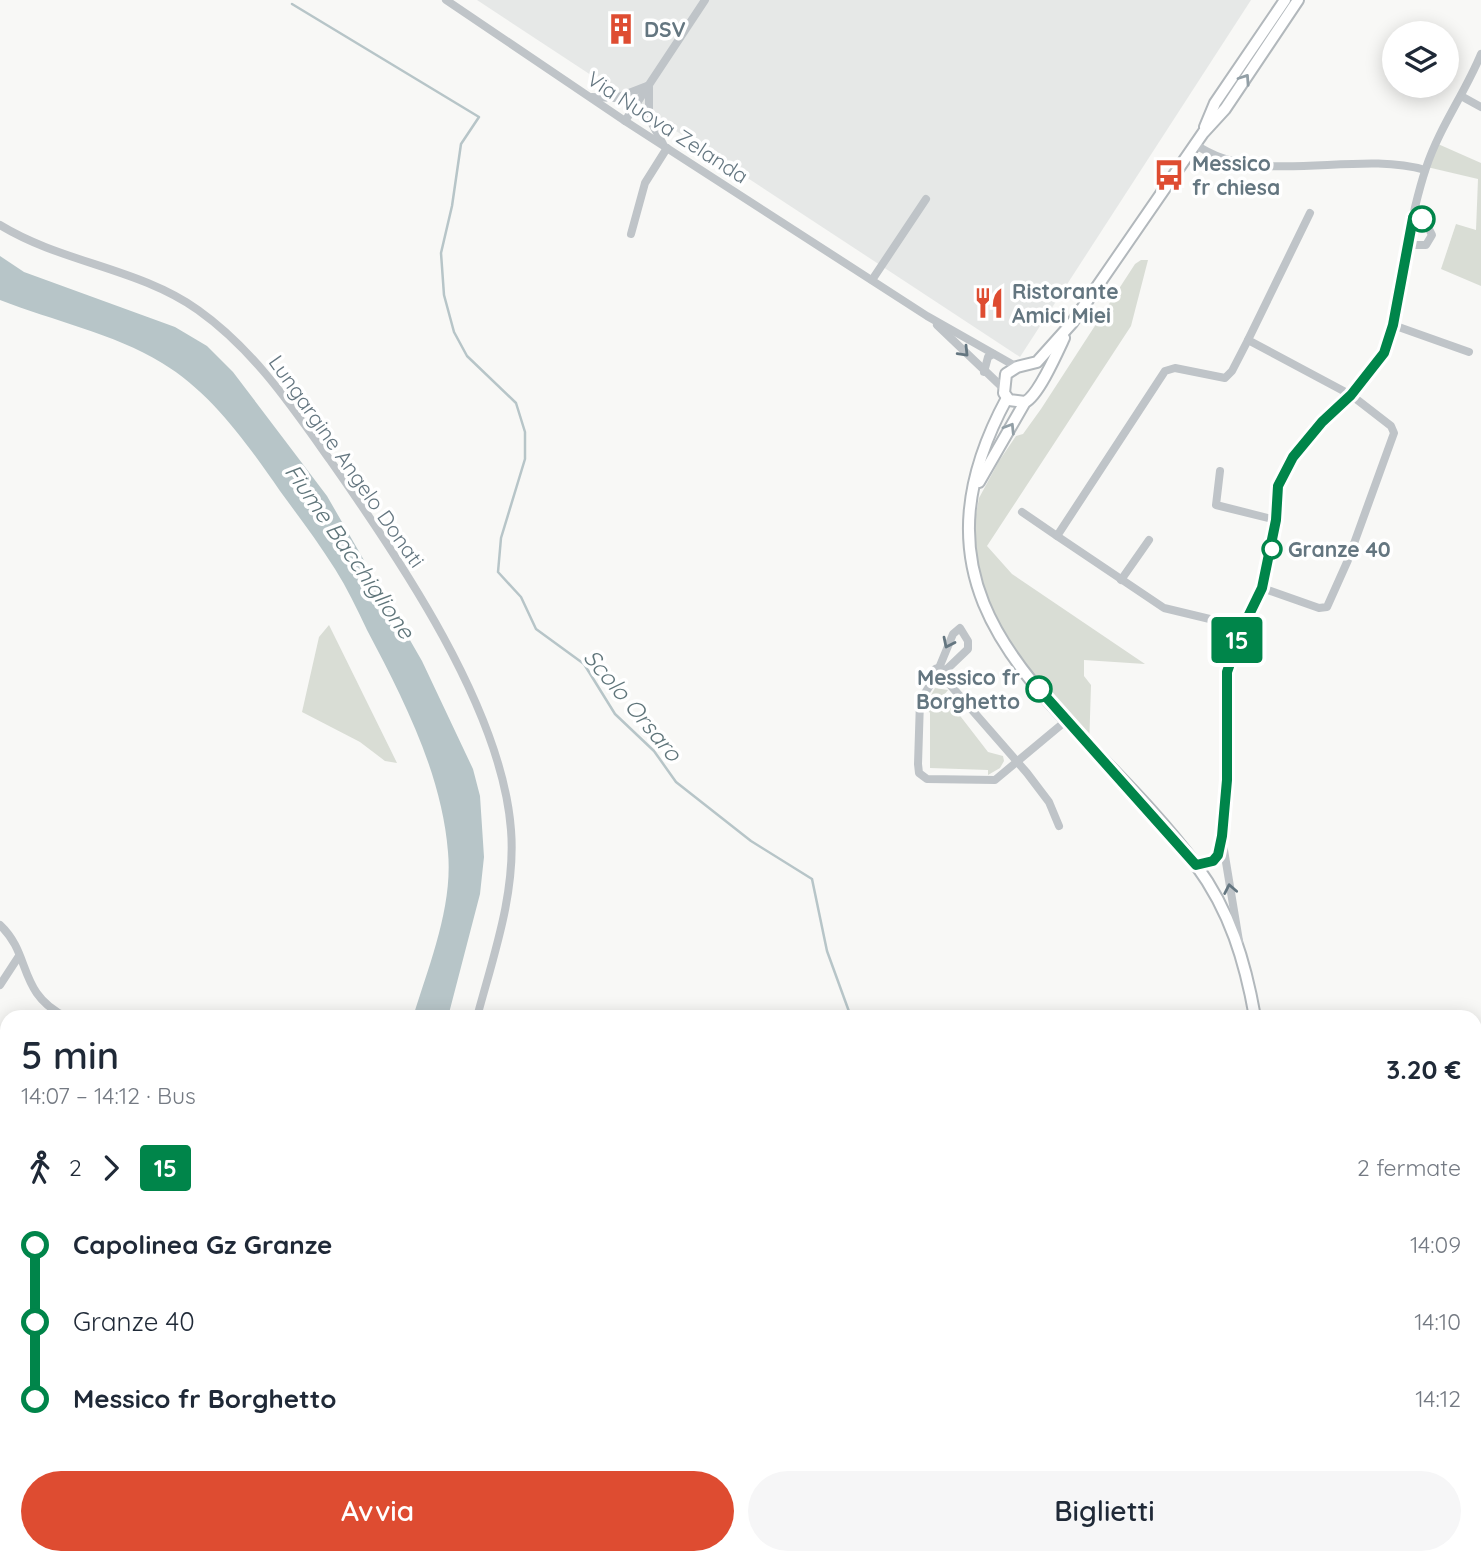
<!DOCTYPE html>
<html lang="it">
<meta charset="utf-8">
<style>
:root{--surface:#fff;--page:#f6f6f7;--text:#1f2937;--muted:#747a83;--accent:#de4c31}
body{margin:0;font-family:Quicksand,sans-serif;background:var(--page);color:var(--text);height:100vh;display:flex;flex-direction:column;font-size:26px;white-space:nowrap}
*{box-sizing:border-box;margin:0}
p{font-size:23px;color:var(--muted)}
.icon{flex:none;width:38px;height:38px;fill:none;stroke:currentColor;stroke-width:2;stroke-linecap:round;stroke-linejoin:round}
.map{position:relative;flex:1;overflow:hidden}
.sheet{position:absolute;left:0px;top:1010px;width:1482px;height:555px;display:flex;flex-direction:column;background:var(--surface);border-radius:21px 21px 0 0;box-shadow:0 4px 18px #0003}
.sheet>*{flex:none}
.badge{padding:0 14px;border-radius:5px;font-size:24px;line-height:46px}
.tools{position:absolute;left:1382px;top:21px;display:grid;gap:14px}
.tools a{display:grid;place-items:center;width:77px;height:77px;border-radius:50%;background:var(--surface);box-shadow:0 4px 18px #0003;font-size:35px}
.map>.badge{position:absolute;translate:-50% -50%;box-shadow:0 0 0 4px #fff}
.legs{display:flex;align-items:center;gap:10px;height:77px;padding:0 21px;font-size:23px}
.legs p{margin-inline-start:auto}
.head{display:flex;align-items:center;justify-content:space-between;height:119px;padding:0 21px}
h1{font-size:38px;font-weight:600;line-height:52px}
.action{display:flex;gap:14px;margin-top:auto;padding:14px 21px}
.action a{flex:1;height:80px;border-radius:42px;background:var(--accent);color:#fff;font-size:28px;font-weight:600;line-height:80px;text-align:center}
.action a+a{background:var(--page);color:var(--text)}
ul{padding:0 21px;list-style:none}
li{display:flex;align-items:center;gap:24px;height:77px;font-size:26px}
li i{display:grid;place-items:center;width:10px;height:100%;margin:0 9px;background:currentColor}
li i::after{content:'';width:18px;height:18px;margin:-9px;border:5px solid;border-radius:50%;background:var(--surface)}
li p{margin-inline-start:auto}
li:first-child i{background:linear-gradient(#0000 50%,currentColor 0)}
li:last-child i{background:linear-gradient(currentColor 50%,#0000 0)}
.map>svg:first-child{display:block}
.built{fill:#e6e8e7}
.green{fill:#d9ddd5}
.water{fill:#b7c5c8}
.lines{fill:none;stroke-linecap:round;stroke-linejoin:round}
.stream{stroke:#b7c5c8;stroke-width:2.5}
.secondary-casing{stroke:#b2b8bc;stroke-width:14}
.street{stroke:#bfc4c8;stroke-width:8}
.secondary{stroke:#fff;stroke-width:10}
.oneway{stroke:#929fa6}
.oneway2{stroke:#647680}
.line-1-casing{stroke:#fff;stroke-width:16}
.line-1{stroke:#00854a;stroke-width:10}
.stop-1-dot{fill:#fff;stroke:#00854a;stroke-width:3.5}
.labels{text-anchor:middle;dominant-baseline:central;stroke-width:7;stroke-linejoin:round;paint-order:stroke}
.poi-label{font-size:21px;font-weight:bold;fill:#647680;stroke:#fff;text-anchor:start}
.street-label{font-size:21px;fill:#647680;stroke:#fff}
.stop-label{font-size:21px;font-weight:bold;fill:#647680;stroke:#fff;text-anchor:start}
.water-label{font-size:23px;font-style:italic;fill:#5f757a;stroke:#fff}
</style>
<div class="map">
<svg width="1481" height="1564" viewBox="0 0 1481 1564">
<rect width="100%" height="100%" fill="#f8f8f6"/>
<!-- built -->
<path class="built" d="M477 0H1251L1020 357Z"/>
<!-- green -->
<g class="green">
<path d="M1438 144 1481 163V286L1441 269 1456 224 1476 230 1478 179 1427 167Z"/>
<path d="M1141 260H1148L1131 326 987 546 1012 574 1145 664 1084 660V676L1091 685 1089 749 1010 658 969 553 979 498 999 461 1016 436 1023 434 1041 409 1135 264Z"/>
<path d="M329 625 397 763 385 761 360 742 302 712 319 637Z"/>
<path d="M935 688 948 690 944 695 988 752 1003 756 1004 761 1000 768 988 775V770L930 768V713L925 706Z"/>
<path d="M568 1558H649L657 1564H564Z"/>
</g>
<!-- water -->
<path class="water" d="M0 256 24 272 175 327 207 346 233 372 327 496 422 661 473 769 480 796 484 857 480 894 448 1017H413C429 965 453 907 448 852 442 774 403 698 367 630 357 609 347 588 335 569 318 542 299 517 280 491 248 445 212 393 162 363 113 333 53 321 0 300Z"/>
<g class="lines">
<!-- stream -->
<g class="stream">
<path d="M292 4 479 117 461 144 452 206 441 253 444 295 454 332 467 356 516 403 525 432V459L501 538 498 572 521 597 536 629 584 664 615 714 654 751 676 782 751 841 812 879 827 951 851 1017"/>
<path d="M968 1558 974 1564"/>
<path d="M148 1564 150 1558"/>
</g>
<defs>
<g id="secondary">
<path d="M1205 127 1215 103 1285 0"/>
<path d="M1007 398C886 622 1082 709 1196 865 1230 911 1245 961 1255 1017"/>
<path d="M1025 402 1009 400 1004 393 1006 374 1017 367 1037 362 1072 323 1203 133 1225 109 1298 0"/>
<path d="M979 482 1025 402C1038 396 1057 353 1064 338"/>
<path d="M1475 1442 1481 1444"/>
<path d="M1172 1564 1174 1558"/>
<path d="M1219 1564 1230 1558"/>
</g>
</defs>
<!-- secondary casing -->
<use href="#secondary" class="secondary-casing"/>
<!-- street -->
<g class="street">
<path d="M446 0 625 121 927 316 1017 367"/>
<path d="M649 87V118L663 144"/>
<path d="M1461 96 1481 107"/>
<path d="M592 97 616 98 647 86"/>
<path d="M625 121 705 0"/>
<path d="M1195 144C1257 189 1355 149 1425 170"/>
<path d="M0 225C62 263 139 268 198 310 253 349 291 405 330 460 399 558 502 709 511 830 516 893 493 957 477 1017"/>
<path d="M631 234 645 183 667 148"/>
<path d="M1407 245H1426L1432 235 1426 223 1413 218"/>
<path d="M872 280 926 199"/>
<path d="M937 325 1002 387"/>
<path d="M1393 325 1469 352"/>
<path d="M984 372 988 357 993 354"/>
<path d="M1220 471 1216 505 1276 520"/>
<path d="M1022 512 1057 536"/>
<path d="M1121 580 1149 540"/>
<path d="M1262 588 1319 608 1327 607 1348 560 1394 433 1391 426 1351 395 1248 340 1310 213"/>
<path d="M1243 627 1164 608 1057 536 1165 371 1175 368 1225 378 1232 371 1248 340"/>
<path d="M939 668 953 634 960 628 968 641V649L945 671"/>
<circle cx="939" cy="675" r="7"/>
<path d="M934 679 920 701 918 764 919 773 927 779 995 780 1067 720"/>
<path d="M945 679 1027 773 1049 802 1059 826"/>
<path d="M1223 844 1239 941"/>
<path d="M1196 865C1205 864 1214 863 1218 854 1224 841 1223 825 1224 812 1229 760 1217 704 1232 653 1239 630 1255 609 1263 586 1276 544 1269 496 1292 458 1316 421 1369 389 1385 349 1395 324 1397 298 1402 272 1408 237 1415 201 1426 168 1439 128 1465 93 1481 54"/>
<path d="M0 925C32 955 17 993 66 1017"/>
<path d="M0 985 19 956"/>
<path d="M0 1066 7 1069"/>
<path d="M0 1350H7"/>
<path d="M0 1424H7"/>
<path d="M0 1508 7 1489"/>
<path d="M1475 1521H1481"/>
<path d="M375 1558 379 1564"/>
<path d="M399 1558 403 1564"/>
<path d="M984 1558 987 1564"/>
<path d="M1055 1558 1059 1564"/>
<path d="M1346 1558 1352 1564"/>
<path d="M1416 1558 1420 1564"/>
<path d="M98 1564 100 1558"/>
<path d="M194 1564 197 1558"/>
<path d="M695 1564 698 1558"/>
<path d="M1305 1564 1316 1558"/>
</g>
<!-- secondary -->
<use href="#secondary" class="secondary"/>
</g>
<!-- one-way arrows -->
<defs><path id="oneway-chevron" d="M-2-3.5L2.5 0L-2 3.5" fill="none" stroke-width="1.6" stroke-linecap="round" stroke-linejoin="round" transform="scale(1.75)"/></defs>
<g class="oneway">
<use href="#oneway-chevron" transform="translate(1245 79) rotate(-56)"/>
<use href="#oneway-chevron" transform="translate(1010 428) rotate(-58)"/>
</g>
<g class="oneway2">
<use href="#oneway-chevron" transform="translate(964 352) rotate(46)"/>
<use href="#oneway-chevron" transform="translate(948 643) rotate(116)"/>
<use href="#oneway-chevron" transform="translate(1230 889) rotate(-101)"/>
</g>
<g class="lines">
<defs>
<path id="line-1" d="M1039 689 1196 865 1213 861 1218 855 1222 836 1227 780V672L1243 627 1262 588 1276 520 1278 486 1293 457 1322 422 1351 395 1384 353 1393 325 1413 218 1422 219"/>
</defs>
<!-- line-1 casing -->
<use href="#line-1" class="line-1-casing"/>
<!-- line-1 -->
<use href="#line-1" class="line-1"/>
</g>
<!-- icons -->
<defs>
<symbol id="building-bare" viewBox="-9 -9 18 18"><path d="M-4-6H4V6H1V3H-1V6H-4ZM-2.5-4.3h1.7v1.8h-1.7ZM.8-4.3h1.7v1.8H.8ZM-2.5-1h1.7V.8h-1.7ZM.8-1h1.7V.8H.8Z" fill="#de4c31" stroke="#fff" stroke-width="2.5" paint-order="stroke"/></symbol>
<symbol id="bus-bare" viewBox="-9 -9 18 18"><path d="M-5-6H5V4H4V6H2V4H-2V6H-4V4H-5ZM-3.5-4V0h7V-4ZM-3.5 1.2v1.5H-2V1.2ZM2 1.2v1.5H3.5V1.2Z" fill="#de4c31" stroke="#fff" stroke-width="2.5" paint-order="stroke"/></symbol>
<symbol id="restaurant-bare" viewBox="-9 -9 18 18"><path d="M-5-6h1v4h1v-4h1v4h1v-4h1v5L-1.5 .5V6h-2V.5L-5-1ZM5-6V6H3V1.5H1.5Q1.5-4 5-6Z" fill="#de4c31" stroke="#fff" stroke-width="2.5" paint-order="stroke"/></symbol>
</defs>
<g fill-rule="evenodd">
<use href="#building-bare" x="599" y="7" width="44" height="44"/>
<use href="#bus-bare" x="1147" y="153" width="44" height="44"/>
<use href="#restaurant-bare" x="967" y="281" width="44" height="44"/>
</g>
<!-- markers -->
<g class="stop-1-dot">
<circle cx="1422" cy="219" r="12"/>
<circle cx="1272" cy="549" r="9"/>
<circle cx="1039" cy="689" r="12"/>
</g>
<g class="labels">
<!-- poi labels -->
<g class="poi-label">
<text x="644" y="29">DSV</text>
<text x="1192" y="163">Messico<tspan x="1192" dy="24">fr chiesa</tspan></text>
<text x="1012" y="291">Ristorante<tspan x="1012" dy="24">Amici Miei</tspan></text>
</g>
<!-- street labels -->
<g class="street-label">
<text transform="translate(668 127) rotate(33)">Via Nuova Zelanda</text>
<text transform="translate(347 461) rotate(55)">Lungargine Angelo Donati</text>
</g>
<!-- stop labels -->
<g class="stop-label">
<text x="1288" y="549">Granze 40</text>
<text x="1020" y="677" text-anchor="end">Messico fr<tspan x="1020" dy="24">Borghetto</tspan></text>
</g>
<!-- water labels -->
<g class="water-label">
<text transform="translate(350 551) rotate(55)">Fiume Bacchiglione</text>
<text transform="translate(633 705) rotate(50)">Scolo Orsaro</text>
</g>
</g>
</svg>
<div class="tools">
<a><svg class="icon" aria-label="layers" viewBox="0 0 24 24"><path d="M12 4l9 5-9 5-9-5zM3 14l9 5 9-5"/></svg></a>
</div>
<b class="badge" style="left:1237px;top:640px;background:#00854a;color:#fff">15</b>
<section class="sheet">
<div class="head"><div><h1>5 min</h1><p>14:07 – 14:12 · Bus</p></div><b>3.20 €</b></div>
<div class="legs"><svg class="icon" aria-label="walk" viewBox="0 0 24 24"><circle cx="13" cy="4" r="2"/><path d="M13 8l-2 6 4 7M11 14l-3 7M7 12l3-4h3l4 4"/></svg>2<svg class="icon" aria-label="forward" viewBox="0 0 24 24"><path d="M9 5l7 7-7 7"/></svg><b class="badge" style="background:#00854a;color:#fff">15</b><p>2 fermate</p></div>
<ul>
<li><i style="color:#00854a"></i><b>Capolinea Gz Granze</b><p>14:09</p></li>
<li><i style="color:#00854a"></i><span>Granze 40</span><p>14:10</p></li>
<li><i style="color:#00854a"></i><b>Messico fr Borghetto</b><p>14:12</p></li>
</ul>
<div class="action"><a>Avvia</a><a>Biglietti</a></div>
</section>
</div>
